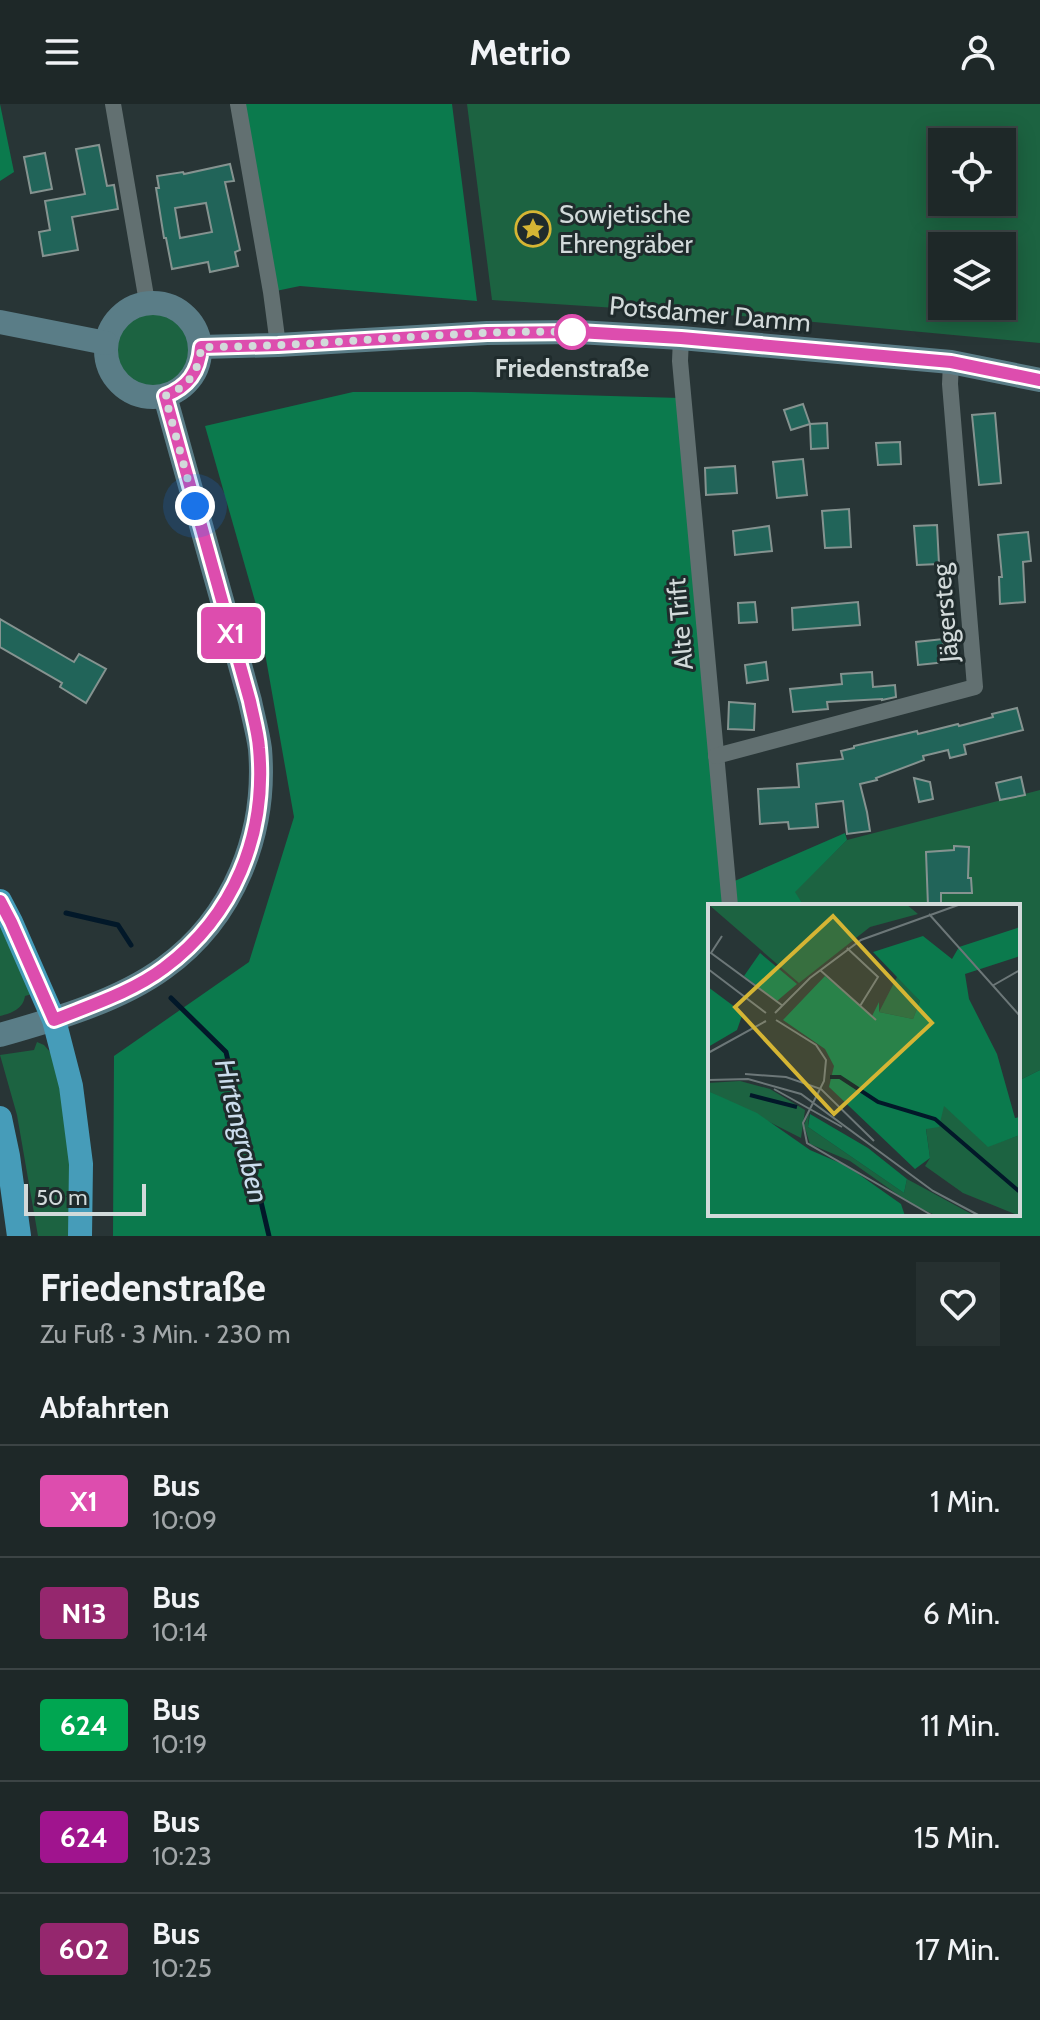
<!DOCTYPE html>
<html lang="de">
<meta charset="utf-8">
<style>
:root{--surface:#1e2828;--page:#263030;--text:#f1f3f6;--muted:#a1a6a8;--line:#3c4445}
body{margin:0;font-family:Cabin,sans-serif;background:var(--page);color:var(--text);height:100vh;display:flex;flex-direction:column;font-size:30px;white-space:nowrap}
*{box-sizing:border-box;margin:0}
p{font-size:26px;color:var(--muted)}
.icon{flex:none;width:44px;height:44px;fill:none;stroke:currentColor;stroke-width:2;stroke-linecap:round;stroke-linejoin:round}
.map{position:relative;height:1132px;overflow:hidden}
.side{display:flex;flex-direction:column;background:var(--surface);flex:1}
.side>*{flex:none}
.badge{padding:0 16px;border-radius:6px;font-size:28px;line-height:52px}
.fabs{position:absolute;left:928px;top:24px;display:grid;gap:16px}
.fabs a{display:grid;place-items:center;width:88px;height:88px;border-radius:0px;background:var(--surface);box-shadow:0 4px 20px #0003,0 0 0 2px var(--line);font-size:40px}
.scale{position:absolute;left:24px;bottom:20px;width:122px;box-sizing:border-box;padding-left:8px;border:4px solid #d2dada;border-top:0;font-size:22px;line-height:28px;white-space:nowrap;color:#d2dada;-webkit-text-stroke:6px #1f2b2c;paint-order:stroke}
.you{position:absolute;width:40px;height:40px;margin:-20px;border:6px solid #fff;border-radius:50%;background:#1a73e8;box-shadow:0 0 0 12px #1a73e833}
.map>.badge{position:absolute;translate:-50% -50%;box-shadow:0 0 0 4px #fff}
h2{padding:0 40px;font-size:30px;line-height:72px}
.round{display:grid;place-items:center;flex:none;width:84px;height:84px;border-radius:0px;background:var(--page)}
.head{display:flex;align-items:center;justify-content:space-between;height:136px;padding:0 40px}
h1{font-size:38px;font-weight:800;line-height:60px}
ul{padding:0;list-style:none}
li{display:flex;align-items:center;gap:24px;height:112px;padding:0 40px;border-top:2px solid var(--line)}
li div{flex:1}
li b{display:block;font-size:30px}
li em{font-style:normal}
li .badge{min-width:88px;font-weight:700;text-align:center}
header{display:flex;justify-content:space-between;align-items:center;height:104px;padding:0 40px;background:var(--surface);font-size:36px;font-weight:800}
.map>svg:first-child{display:block}
.green{fill:#1c6341;fill-rule:evenodd}
.forest{fill:#0b7a4d}
.lines{fill:none;stroke-linecap:round;stroke-linejoin:round}
.stream{stroke:#021829;stroke-width:5}
.building{fill:#216459;stroke:#859390;stroke-width:2;fill-rule:evenodd}
.street{stroke:#627071;stroke-width:16}
.secondary{stroke:#5a7d87;stroke-width:24}
.highway{stroke:#469cb9;stroke-width:24}
.line-casing{stroke:#fff;stroke-width:18}
.line{stroke:#dd4dae;stroke-width:12}
.walk{stroke:#d2dada;stroke-width:8;stroke-dasharray:0 14.4}
.stop-dot{fill:#fff;stroke:#dd4dae;stroke-width:4}
.labels{text-anchor:middle;dominant-baseline:central;stroke-width:6;stroke-linejoin:round;paint-order:stroke}
.poi-label{font-size:26px;fill:#d2dada;stroke:#1f2b2c;text-anchor:start}
.street-label{font-size:26px;fill:#d2dada;stroke:#1f2b2c}
.stop-label{font-size:26px;font-weight:bold;fill:#d2dada;stroke:#1f2b2c}
.water-label{font-size:28px;font-style:italic;fill:#cbdded;stroke:#1f2b2c}
.inset-river{fill:none;stroke:#021829;stroke-width:4}
.inset-road{fill:none;stroke:#6c7778;stroke-width:2}
.view{fill:#d5b534;fill-opacity:0.15;stroke:#d5b534;stroke-width:4}
.inset-edge{fill:none;stroke:#d2dada;stroke-width:4}
</style>
<header><svg class="icon" aria-label="menu" viewBox="0 0 24 24"><path d="M4 6h16M4 12h16M4 18h16"/></svg>Metrio<svg class="icon" aria-label="person" viewBox="0 0 24 24"><circle cx="12" cy="8" r="4"/><path d="M4 21q1-7 8-7t8 7"/></svg></header>
<div class="map">
<svg width="1040" height="1132" viewBox="0 0 1040 1132">
<rect width="100%" height="100%" fill="#283536"/>
<!-- green -->
<g class="green">
<path d="M467 0H1040V239L771 214 492 196ZM1002 38V98H942V38ZM1002 142V202H942V142Z"/>
<circle cx="154" cy="246" r="40"/>
<path d="M1040 686V966L1018 977V802H804L794 788 847 736Z"/>
<path d="M0 815 32 890 25 892C23 905 12 909 0 912Z"/>
<path d="M37 938 44 941 51 949 70 1013 76 1132H38L17 1011 0 951 34 946Z"/>
</g>
<!-- forest -->
<g class="forest">
<path d="M0 0 14 68 0 77Z"/>
<path d="M238 0H452L477 197 300 182 271 188Z"/>
<path d="M353 288H472L680 294 730 779 845 729 847 736 795 788 804 802H710V1110H1018V977L1040 966V1132H113L114 952 249 858 294 713 257 504 205 322Z"/>
</g>
<g class="lines">
<!-- stream -->
<g class="stream">
<path d="M66 809 118 821 131 841"/>
<path d="M171 894 226 948 269 1132"/>
</g>
</g>
<!-- building -->
<g class="building">
<path d="M99 41 107 82 114 81 118 105 72 113 78 146 43 152 39 128 50 126 45 97 85 90 76 45Z"/>
<path d="M45 49 52 85 31 89 24 53Z"/>
<path d="M230 60 234 77 225 78 240 146 235 148 238 162 210 168 208 158 172 165 166 134H164L156 84H159L157 72 183 68 184 70ZM206 99 212 128 180 134 175 104Z"/>
<path d="M803 300 810 320 791 326 784 306Z"/>
<path d="M995 309 1001 379 979 381 972 311Z"/>
<path d="M827 319 828 344 811 345 810 320Z"/>
<path d="M900 338 901 360 878 361 876 339Z"/>
<path d="M803 355 807 391 777 394 773 358Z"/>
<path d="M735 362 737 389 706 391 705 364Z"/>
<path d="M849 405 851 443 825 444 822 407Z"/>
<path d="M937 421 939 460 917 461 914 422Z"/>
<path d="M769 422 772 447 735 451 733 427Z"/>
<path d="M1028 428 1031 457 1023 458 1025 498 1000 500 999 473H1002L998 431Z"/>
<path d="M755 498 757 518 739 519 738 499Z"/>
<path d="M858 498 860 521 793 526 792 504Z"/>
<path d="M0 515 74 558 79 550 106 565 86 599 60 583 62 579 0 543Z"/>
<path d="M943 535 946 558 918 561 916 538Z"/>
<path d="M766 558 768 576 747 579 745 561Z"/>
<path d="M872 568 873 583 895 581 896 593 882 596V595L827 598 828 605 793 608 790 585 842 580 841 570Z"/>
<path d="M729 598 755 600 754 626 728 625Z"/>
<path d="M1017 604 1023 626 964 641 966 650 950 654 948 646 923 652 924 656 876 674 877 676 860 680 867 708 870 727 847 730 843 697 816 700 818 723 789 725 788 718 760 720 758 685 799 683 797 660 843 655 841 647 854 644V642L917 627 918 630 958 620 959 622 993 613 992 610Z"/>
<path d="M1021 673 1025 691 1000 696 996 679Z"/>
<path d="M914 674 930 678 933 695 919 698Z"/>
<path d="M954 742 969 743 968 774H971L972 789H941V802H928L926 748 954 746Z"/>
</g>
<g class="lines">
<!-- street -->
<g class="street">
<path d="M113 0 147 198"/>
<path d="M238 0 271 188 278 241"/>
<path d="M681 234 680 257 730 802"/>
<path d="M716 652 975 583 950 280 951 258"/>
</g>
<!-- secondary -->
<g class="secondary">
<circle cx="153" cy="246" r="47"/>
<path d="M0 218 106 239"/>
<path d="M201 243 278 241 487 229 578 228 681 234 951 258 1040 276"/>
<path d="M0 931C53 916 119 897 164 864 234 814 267 729 260 645 258 629 253 612 250 597L165 292"/>
</g>
<!-- highway -->
<g class="highway">
<path d="M0 797 11 818 54 916 71 982 81 1060 80 1132"/>
<path d="M0 1014 8 1052 19 1132"/>
</g>
</g>
<g class="lines">
<defs>
<path id="line" d="M0 797 11 818 54 916C91 901 132 888 164 864 234 812 267 731 259 644 258 629 253 612 250 597L165 292C188 283 199 268 201 243L278 241 487 229 578 228 681 234 951 258 1040 276"/>
</defs>
<!-- line casing -->
<use href="#line" class="line-casing"/>
<!-- line -->
<use href="#line" class="line"/>
<!-- walk -->
<path class="walk" d="M195 402 165 292C188 283 199 268 201 243 327 243 452 225 578 228H572"/>
</g>
<!-- icons -->
<defs>
<symbol id="sight-ring" viewBox="-11 -11 22 22"><circle r="9.5" fill="#1f2b2c" stroke="#d5b534" stroke-width="1.5"/><path d="M0-6L1.8-2.2L6-1.7L2.9 1.2L3.7 5.4L0 3.3L-3.7 5.4L-2.9 1.2L-6-1.7L-1.8-2.2Z" fill="#d5b534"/></symbol>
</defs>
<g fill-rule="evenodd">
<use href="#sight-ring" x="513" y="105" width="40" height="40"/>
</g>
<!-- markers -->
<circle class="stop-dot" cx="572" cy="228" r="16"/>
<g class="labels">
<!-- poi labels -->
<g class="poi-label">
<text x="559" y="110">Sowjetische<tspan x="559" dy="30">Ehrengräber</tspan></text>
</g>
<!-- street labels -->
<g class="street-label">
<text transform="translate(710 210) rotate(5)">Potsdamer Damm</text>
<text transform="translate(945 509) rotate(-95)">Jägersteg</text>
<text transform="translate(680 520) rotate(-95)">Alte Trift</text>
</g>
<!-- stop labels -->
<g class="stop-label">
<text x="572" y="264">Friedenstraße</text>
</g>
<!-- water labels -->
<g class="water-label">
<text transform="translate(242 1027) rotate(76)">Hirtengraben</text>
</g>
</g>
<!-- overview -->
<g transform="translate(708 800)">
<rect width="312" height="312" fill="#283536"/>
<path d="M0 0H198L210 10 162 23 91 79ZM190 71 212 97 205 115 171 108ZM32 177 62 185 97 206 93 234 0 187V179ZM236 201 280 242 312 231V312L255 289 217 262 222 254 218 224ZM101 209 100 223 196 289 199 275 267 312H229L203 300 142 257 102 240 96 221Z" fill="#1c6341"/>
<path d="M312 23V52L257 70 261 95 289 150 307 214 312 213V231L280 243 236 202 231 223 218 225 222 254 207 265 121 183 126 162 117 145 75 116 117 72 164 112 171 98V108L205 115 212 97 165 48 215 32 244 55 251 43ZM52 49 89 80 69 97 36 72ZM0 83 35 109 29 126 0 143ZM0 187 49 209 102 246 139 262 193 300 197 312H0ZM102 210 160 244 199 275 196 289 100 223Z" fill="#0b7a4d"/>
<path class="inset-river" d="M122 173H132L170 198 227 215 312 288M42 191 89 203"/>
<path class="inset-road" d="M221 10 312 112M14 32 3 49 75 102M139 44 170 73 152 102M0 65 58 109M112 66 168 116M284 82 312 66M67 109 102 74 153 36 253 0M68 116 108 141 118 156 116 177 95 219 99 239 225 312M0 149 58 117M37 170 78 173 113 185 166 237M0 176 40 175 93 190 225 287 272 312M66 185 134 223"/>
<path class="view" d="M125 12 224 119 126 210 27 103Z"/>
<rect width="312" height="312" class="inset-edge"/>
</g>
</svg>
<div class="fabs">
<a><svg class="icon" aria-label="locate" viewBox="0 0 24 24"><circle cx="12" cy="12" r="6"/><path d="M12 2v4M12 18v4M2 12h4M18 12h4"/></svg></a>
<a><svg class="icon" aria-label="layers" viewBox="0 0 24 24"><path d="M12 4l9 5-9 5-9-5zM3 14l9 5 9-5"/></svg></a>
</div>
<div class="scale">50 m</div>
<div class="you" style="left:195px;top:402px"></div>
<b class="badge" style="left:231px;top:529px;background:#dd4dae;color:#fff">X1</b>
</div>
<section class="side">
<div class="head"><div><h1>Friedenstraße</h1><p>Zu Fuß · 3 Min. · 230 m</p></div><a class="round"><svg class="icon" aria-label="heart" viewBox="0 0 24 24"><path d="M12 20l-8-8c-3-5 5-10 8-4 3-6 11-1 8 4z"/></svg></a></div>
<h2>Abfahrten</h2>
<ul>
<li><span class="badge" style="background:#dd4dae;color:#fff">X1</span><div><b>Bus</b><p>10:09</p></div><em>1 Min.</em></li>
<li><span class="badge" style="background:#95276e;color:#fff">N13</span><div><b>Bus</b><p>10:14</p></div><em>6 Min.</em></li>
<li><span class="badge" style="background:#00a651;color:#fff">624</span><div><b>Bus</b><p>10:19</p></div><em>11 Min.</em></li>
<li><span class="badge" style="background:#a0148e;color:#fff">624</span><div><b>Bus</b><p>10:23</p></div><em>15 Min.</em></li>
<li><span class="badge" style="background:#95276e;color:#fff">602</span><div><b>Bus</b><p>10:25</p></div><em>17 Min.</em></li>
</ul>
</section>
